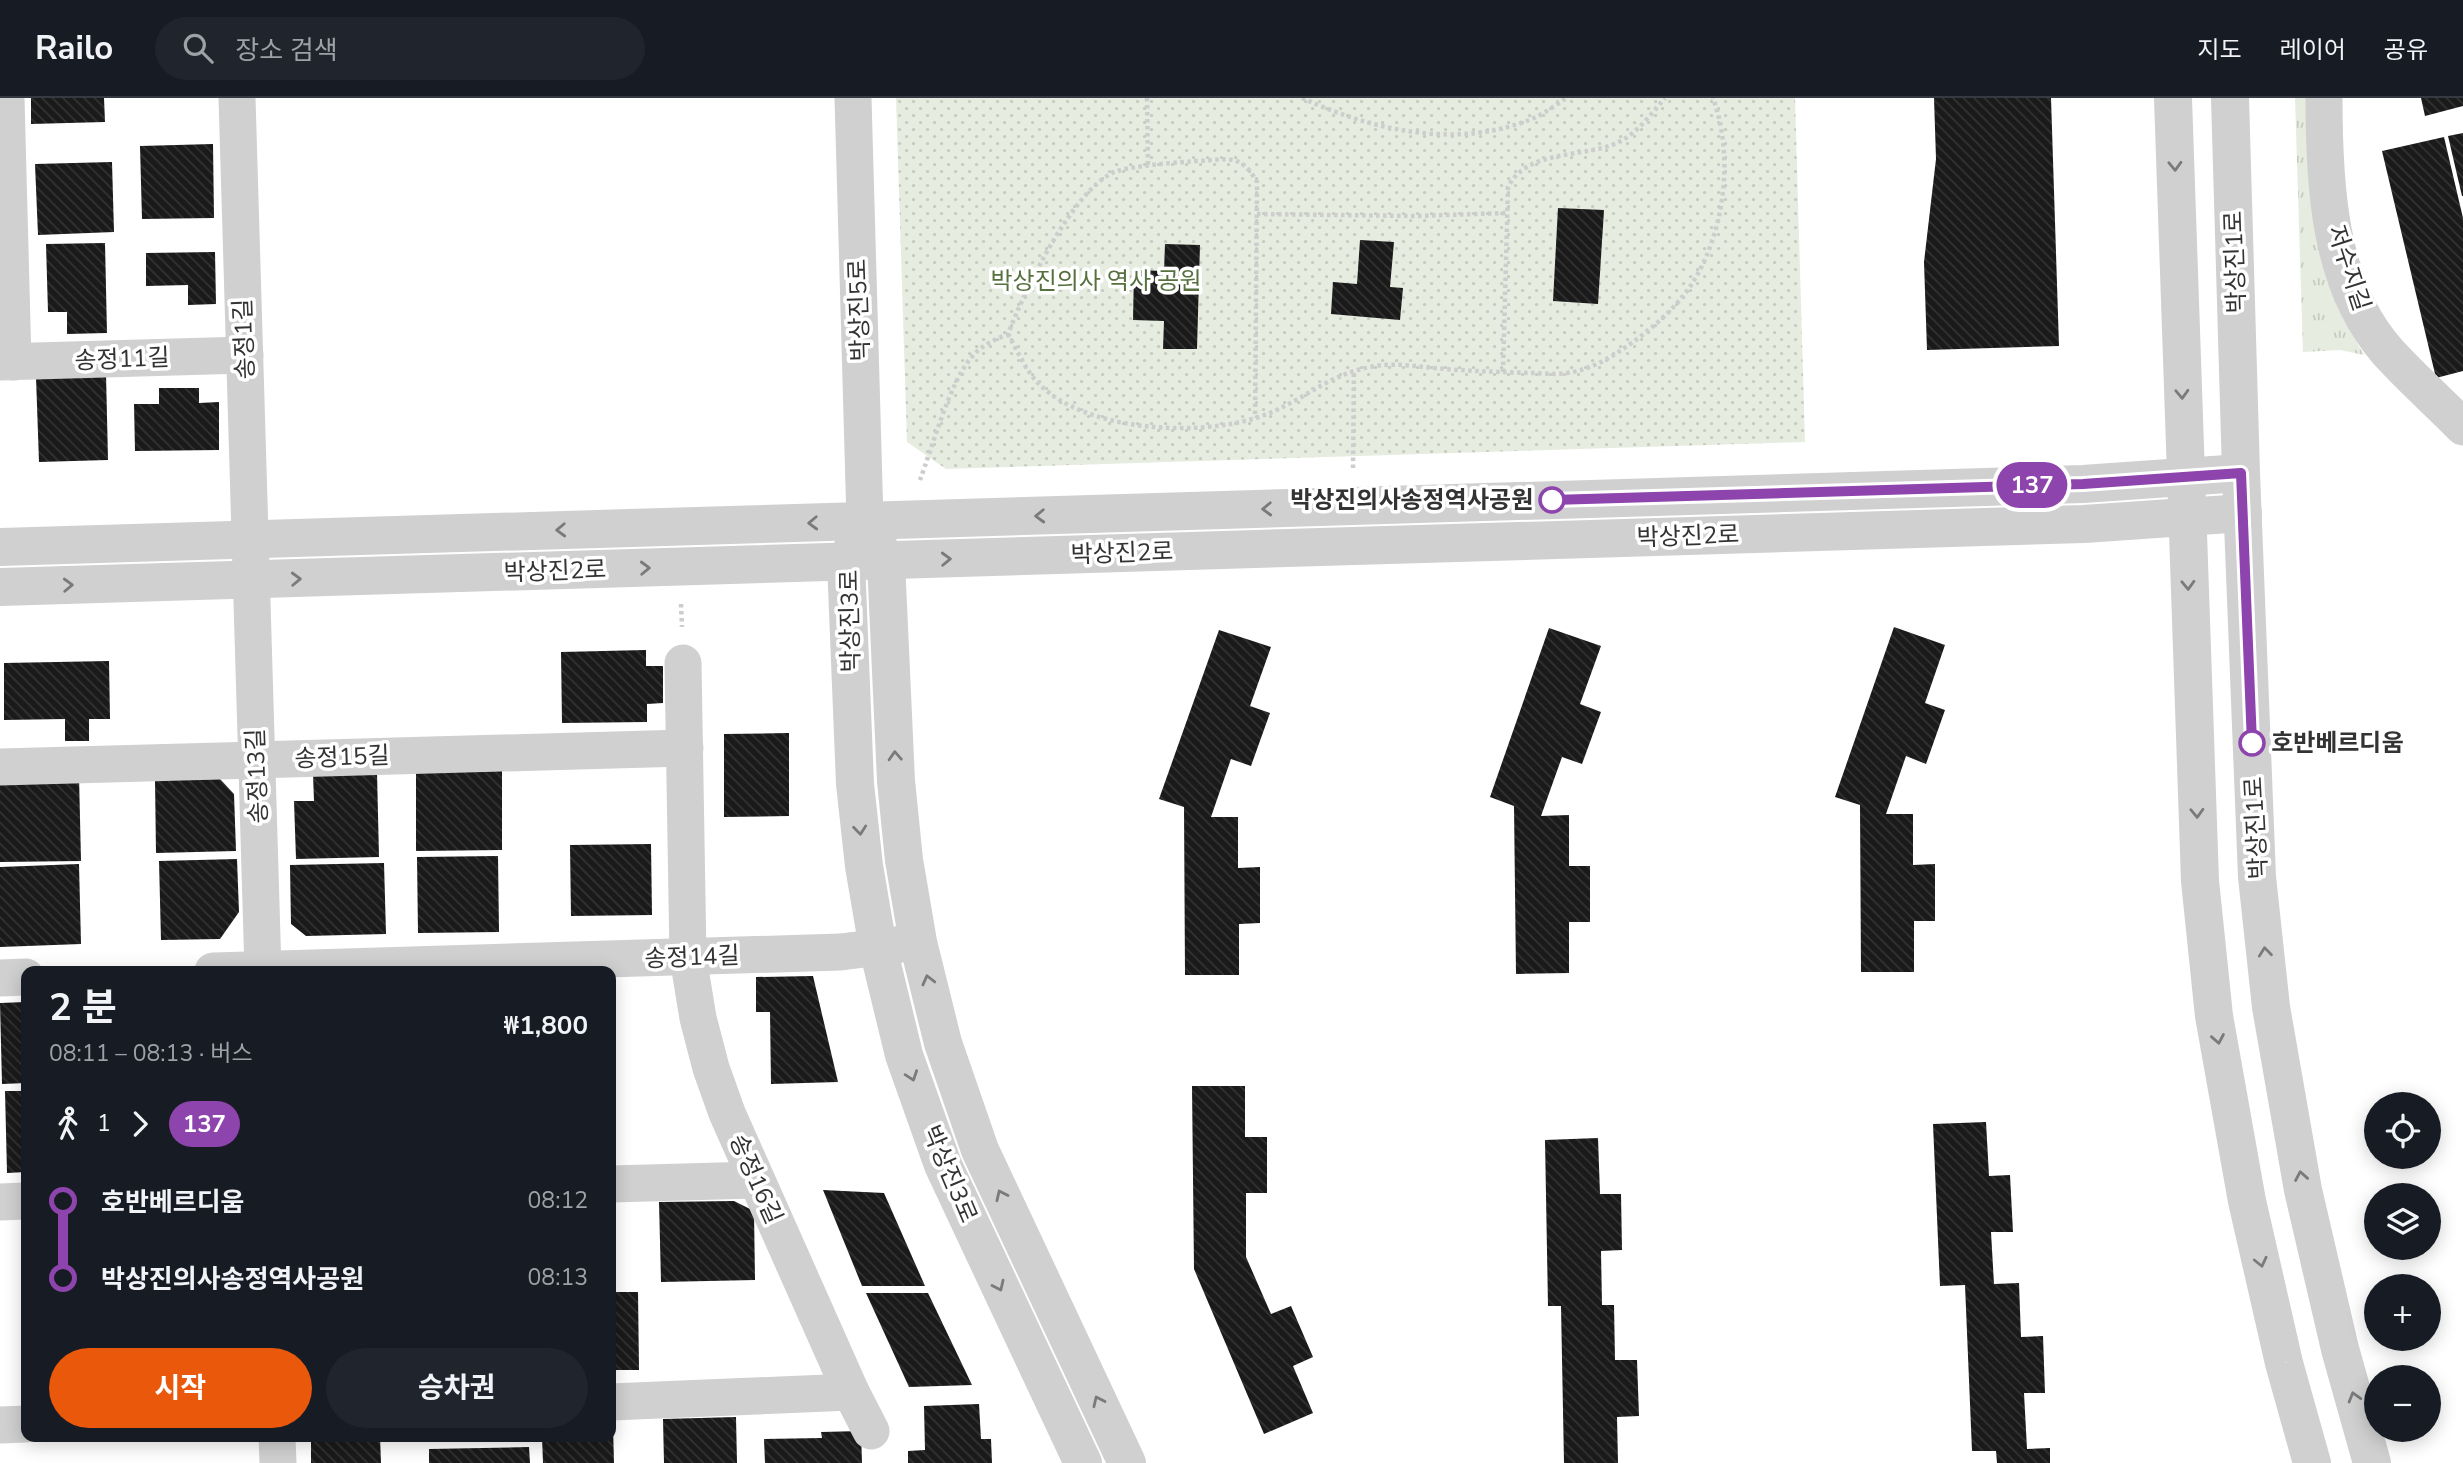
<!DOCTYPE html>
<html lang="ko">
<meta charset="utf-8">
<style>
:root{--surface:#171b24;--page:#20242c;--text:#f1f3f6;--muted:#9ea1a6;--line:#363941;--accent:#ea580c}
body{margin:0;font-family:"Nunito Sans","Noto Sans KR",sans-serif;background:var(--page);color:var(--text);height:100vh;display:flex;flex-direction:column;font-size:26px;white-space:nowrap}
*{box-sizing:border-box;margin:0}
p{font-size:23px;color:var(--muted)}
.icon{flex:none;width:38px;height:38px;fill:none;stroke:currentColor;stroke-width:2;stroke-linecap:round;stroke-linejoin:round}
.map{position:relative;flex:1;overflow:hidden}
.sheet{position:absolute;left:21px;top:868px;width:595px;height:476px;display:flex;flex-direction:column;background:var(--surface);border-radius:14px;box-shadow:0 4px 18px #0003}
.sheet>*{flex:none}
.badge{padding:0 14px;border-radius:23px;font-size:24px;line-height:46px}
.controls{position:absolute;left:2364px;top:994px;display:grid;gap:14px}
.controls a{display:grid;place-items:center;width:77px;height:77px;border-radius:50%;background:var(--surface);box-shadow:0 4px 18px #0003;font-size:35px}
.map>.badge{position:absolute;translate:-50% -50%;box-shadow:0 0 0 4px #fff}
.legs{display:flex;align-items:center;gap:10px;height:77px;padding:0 28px;font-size:23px}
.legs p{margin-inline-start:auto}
.summary{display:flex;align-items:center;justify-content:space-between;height:119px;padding:0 28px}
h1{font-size:38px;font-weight:700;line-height:52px}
.cta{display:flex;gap:14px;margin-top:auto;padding:14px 28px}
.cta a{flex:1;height:80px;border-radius:42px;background:var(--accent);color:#fff;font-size:28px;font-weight:700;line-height:80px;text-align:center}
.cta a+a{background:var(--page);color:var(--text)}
ul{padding:0 28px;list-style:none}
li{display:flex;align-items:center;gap:24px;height:77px;font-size:26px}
li i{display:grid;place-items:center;width:10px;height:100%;margin:0 9px;background:currentColor}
li i::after{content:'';width:18px;height:18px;margin:-9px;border:5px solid;border-radius:50%;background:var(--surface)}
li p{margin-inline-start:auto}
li:first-child i{background:linear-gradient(#0000 50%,currentColor 0)}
li:last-child i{background:linear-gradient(currentColor 50%,#0000 0)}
header{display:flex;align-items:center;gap:42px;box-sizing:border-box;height:98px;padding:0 35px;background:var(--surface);border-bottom:2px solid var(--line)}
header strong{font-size:33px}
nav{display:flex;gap:38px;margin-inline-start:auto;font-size:24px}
.search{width:490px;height:63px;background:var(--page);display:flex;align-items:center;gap:18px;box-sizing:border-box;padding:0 24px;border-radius:38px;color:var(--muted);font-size:26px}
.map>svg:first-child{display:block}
.grass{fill:url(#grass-tufts)}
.park{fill:url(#park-dots)}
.building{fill:url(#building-back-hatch)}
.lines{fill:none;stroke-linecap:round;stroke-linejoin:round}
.path{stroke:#cdcdcd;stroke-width:4.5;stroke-dasharray:3.5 3.5;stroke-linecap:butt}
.minor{stroke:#d0d0d0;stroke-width:37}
.tertiary{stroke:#d0d0d0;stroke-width:38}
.oneway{stroke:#7a7a7a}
.line-1-casing{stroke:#fff;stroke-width:16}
.line-1{stroke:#8e44ad;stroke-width:10}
.stop-1-dot{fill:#fff;stroke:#8e44ad;stroke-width:3.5}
.labels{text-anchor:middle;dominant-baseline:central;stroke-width:7;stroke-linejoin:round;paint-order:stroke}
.street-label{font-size:24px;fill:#333;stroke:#fff}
.park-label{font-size:24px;fill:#56703f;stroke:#fff}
.stop-label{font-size:24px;font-weight:bold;fill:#333;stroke:#fff;text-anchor:end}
</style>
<header>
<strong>Railo</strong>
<div class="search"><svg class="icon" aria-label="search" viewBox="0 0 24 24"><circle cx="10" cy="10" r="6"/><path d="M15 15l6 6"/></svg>장소 검색</div>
<nav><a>지도</a><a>레이어</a><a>공유</a></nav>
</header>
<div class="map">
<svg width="2463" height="1365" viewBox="0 0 2463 1365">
<defs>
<pattern id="grass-tufts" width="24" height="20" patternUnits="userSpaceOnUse" patternTransform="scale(1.75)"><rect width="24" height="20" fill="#e6ecdf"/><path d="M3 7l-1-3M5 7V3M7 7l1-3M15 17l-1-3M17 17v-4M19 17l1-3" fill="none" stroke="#c6cbc0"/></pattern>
<pattern id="park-dots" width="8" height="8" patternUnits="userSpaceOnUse" patternTransform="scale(1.75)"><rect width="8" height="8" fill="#e6ecdf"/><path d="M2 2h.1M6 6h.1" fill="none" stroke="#c6cbc0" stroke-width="1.8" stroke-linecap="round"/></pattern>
<pattern id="building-back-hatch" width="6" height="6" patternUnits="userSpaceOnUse" patternTransform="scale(1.75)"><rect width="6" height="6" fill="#1a1a1a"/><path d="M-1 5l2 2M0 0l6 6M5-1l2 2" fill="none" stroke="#333"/></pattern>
</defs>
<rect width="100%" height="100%" fill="#fff"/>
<!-- grass -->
<path class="grass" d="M2295 0H2313L2325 168 2343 221 2364 257 2340 252 2303 254Z"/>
<!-- park -->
<path class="park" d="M896 0H1795L1805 344 946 371 907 344Z"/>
<!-- building -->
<g class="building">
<path d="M31 0H104L105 24 31 26Z"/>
<path d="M1934 0H2051L2059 248 1927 252 1924 164 1936 61Z"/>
<path d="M2421 0H2463V8L2425 18Z"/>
<path d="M2463 35V98H2462L2448 38Z"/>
<path d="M2444 39 2463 120V273L2436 280 2382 53Z"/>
<path d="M213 46 214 120 142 121 140 48Z"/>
<path d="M112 64 114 134 38 137 35 66Z"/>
<path d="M1558 110 1604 112 1598 206 1553 203Z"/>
<path d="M1360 142 1394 144 1390 189 1403 190 1400 222 1331 216 1333 184 1357 186Z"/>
<path d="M105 145 107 235 67 236V214H48L46 146Z"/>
<path d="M1165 146 1200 147 1197 251H1163L1164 223 1133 222 1134 172 1164 173Z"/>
<path d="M215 154 216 206 188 207V187L146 188V155Z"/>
<path d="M106 276 108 362 39 364 36 279Z"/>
<path d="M159 290H199V305L219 304V352L135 353 134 306H159Z"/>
<path d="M1894 529 1945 547 1925 605 1945 612 1926 666 1906 658 1886 716H1913V767L1935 766V823H1914V874H1861L1860 707 1835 699Z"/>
<path d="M1549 530 1601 548 1580 606 1601 614 1582 666 1562 659 1541 718 1569 717V768H1590V824H1569V875L1516 876 1514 708 1490 699Z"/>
<path d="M1219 532 1271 549 1250 608 1270 615 1251 668 1231 661 1211 719H1238V770L1260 769V825L1239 826V877H1185L1184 709 1159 701Z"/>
<path d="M646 552V568H663V605L647 606V624L562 625 561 554Z"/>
<path d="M109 563 110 621H89V643H65V621L4 622V565Z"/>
<path d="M789 635V718L724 719V636Z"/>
<path d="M502 673V752L416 753V674Z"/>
<path d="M377 674 379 759 296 761 294 703H314L313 676Z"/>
<path d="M79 678 81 763 0 764V680Z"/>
<path d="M220 681 234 696 236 753 156 755 155 682Z"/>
<path d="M651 746 652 817 571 818 570 747Z"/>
<path d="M498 758 499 834 418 835 417 759Z"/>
<path d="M237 761 239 814 220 841 161 842 159 763Z"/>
<path d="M384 765 386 836 306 838 291 826 290 767Z"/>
<path d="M79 766 81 846 0 849V769Z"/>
<path d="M813 878 838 984 771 986 770 914H756V879Z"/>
<path d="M26 904V985L2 986 0 905Z"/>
<path d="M1192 988H1245V1039H1267V1095H1246V1159L1271 1216 1291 1208 1313 1259 1293 1268 1313 1315 1264 1336 1194 1171Z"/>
<path d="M5 993H26V1074L7 1075Z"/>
<path d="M1986 1024 1989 1078 2010 1077 2013 1134H1991L1994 1186 2019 1185 2021 1239 2043 1238 2045 1295H2024L2027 1351 2050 1350V1365H1997L1996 1353H1972L1965 1187 1940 1188 1933 1026Z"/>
<path d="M1598 1040 1600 1096H1621L1622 1152 1601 1153 1602 1207H1614L1615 1262H1637L1639 1318 1617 1319 1618 1365H1564L1561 1208H1548L1545 1042Z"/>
<path d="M823 1092 884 1095 925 1188H862Z"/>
<path d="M734 1103 754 1113 755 1182 661 1184 659 1104Z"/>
<path d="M611 1194H638L639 1272H611Z"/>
<path d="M866 1195H928L972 1287 909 1289Z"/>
<path d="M979 1306 981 1341H991L992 1365H908V1353L925 1352 924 1308Z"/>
<path d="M736 1319 737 1365H664L663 1321Z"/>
<path d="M611 1328H613L614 1365H543L542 1339H611Z"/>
<path d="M861 1333 862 1365H765L764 1341 822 1340 821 1334Z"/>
<path d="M380 1339 381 1365H311V1341Z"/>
<path d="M529 1349 530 1365H429V1351Z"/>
</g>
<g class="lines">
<!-- path -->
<g class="path">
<path d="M1147 0 1148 69"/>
<path d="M1302 0C1374 33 1459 52 1534 20 1545 15 1556 7 1566 0"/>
<path d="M1257 116 1415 118 1507 115"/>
<path d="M1008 236C1017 252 1026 273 1039 286 1086 333 1194 339 1256 320 1301 306 1327 275 1376 268 1395 265 1415 268 1434 270 1466 273 1498 274 1530 275 1542 275 1555 277 1567 275 1593 271 1612 259 1633 244 1655 228 1678 208 1693 184 1725 133 1734 57 1713 0"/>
<path d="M1503 274 1508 89C1527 51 1583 60 1617 45 1637 36 1651 16 1665 0"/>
<path d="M1353 370 1354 273"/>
<path d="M920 382C932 350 950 284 971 260 980 248 994 242 1008 236 1025 192 1070 97 1112 75 1126 68 1181 64 1198 63 1228 62 1240 54 1257 84L1255 320"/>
<path d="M681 506 682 529"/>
</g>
<!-- minor -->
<g class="minor">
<path d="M6 0 13 264"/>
<path d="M237 0 263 873"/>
<path d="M853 0 865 423"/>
<path d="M2324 0C2324 85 2328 186 2387 253 2411 280 2438 303 2463 329"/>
<path d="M0 264 245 257"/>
<path d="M683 565 688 859 698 920 711 970 727 1015 851 1294 871 1333"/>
<path d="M0 669 685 650"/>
<path d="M213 873 841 854 918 844"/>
<path d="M0 880 26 879"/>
<path d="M611 1086 756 1082"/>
<path d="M0 1104 26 1103"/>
<path d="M611 1304 851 1294"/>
<path d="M0 1327 26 1326"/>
<path d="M277 1339 278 1365"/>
</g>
<!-- tertiary -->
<g class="tertiary">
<path d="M2173 0 2200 783 2214 918 2247 1103 2284 1265 2312 1365"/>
<path d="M2230 0 2241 375 2257 779 2271 909 2303 1092 2340 1251 2372 1365"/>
<path d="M874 440 886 463 896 683 904 762 918 844 943 945 980 1052 1127 1365"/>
<path d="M857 441 846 464 855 686 864 768 878 850 904 957 943 1067 1083 1365"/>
<path d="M0 449 2083 386 2241 375"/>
<path d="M0 489 2084 426 2243 415"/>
</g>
</g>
<!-- one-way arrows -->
<defs><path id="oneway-chevron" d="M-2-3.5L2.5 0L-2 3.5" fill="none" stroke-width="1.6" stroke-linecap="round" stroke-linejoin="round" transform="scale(1.75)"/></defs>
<g class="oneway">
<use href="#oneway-chevron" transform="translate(2175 68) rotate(88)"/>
<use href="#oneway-chevron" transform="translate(2182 296) rotate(88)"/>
<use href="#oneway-chevron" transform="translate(1267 411) rotate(178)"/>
<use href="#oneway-chevron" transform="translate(1040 418) rotate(178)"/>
<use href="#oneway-chevron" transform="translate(813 425) rotate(178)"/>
<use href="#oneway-chevron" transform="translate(561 432) rotate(178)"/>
<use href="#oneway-chevron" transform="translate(946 461) rotate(-2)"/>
<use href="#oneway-chevron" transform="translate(645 470) rotate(-2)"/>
<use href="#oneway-chevron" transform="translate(296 481) rotate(-2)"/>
<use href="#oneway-chevron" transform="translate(68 487) rotate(-2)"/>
<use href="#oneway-chevron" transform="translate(2188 487) rotate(88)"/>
<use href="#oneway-chevron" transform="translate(895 658) rotate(-93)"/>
<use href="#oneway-chevron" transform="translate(2197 715) rotate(88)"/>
<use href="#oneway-chevron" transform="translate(860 732) rotate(84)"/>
<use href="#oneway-chevron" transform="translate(2265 854) rotate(-96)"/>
<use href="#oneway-chevron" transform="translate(928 882) rotate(-104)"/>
<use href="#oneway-chevron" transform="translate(2218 941) rotate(80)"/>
<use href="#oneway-chevron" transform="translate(912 978) rotate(71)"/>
<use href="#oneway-chevron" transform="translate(2301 1078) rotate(-100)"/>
<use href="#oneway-chevron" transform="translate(1001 1097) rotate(-115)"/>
<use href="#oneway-chevron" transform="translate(2261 1164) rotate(77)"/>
<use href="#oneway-chevron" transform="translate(999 1188) rotate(65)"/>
<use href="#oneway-chevron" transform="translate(2354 1299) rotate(-106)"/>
<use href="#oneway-chevron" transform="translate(1098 1303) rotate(-115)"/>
</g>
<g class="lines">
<defs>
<path id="line-1" d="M1552 402 2083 386 2241 375 2252 645"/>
</defs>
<!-- line-1 casing -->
<use href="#line-1" class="line-1-casing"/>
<!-- line-1 -->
<use href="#line-1" class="line-1"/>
</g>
<!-- markers -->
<g class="stop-1-dot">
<circle cx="1552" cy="402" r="12"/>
<circle cx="2252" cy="645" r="12"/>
</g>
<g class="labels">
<!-- street labels -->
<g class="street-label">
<text transform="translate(2235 164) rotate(-92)">박상진1로</text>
<text transform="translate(2349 170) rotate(72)">저수지길</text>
<text transform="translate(859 212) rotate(-92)">박상진5로</text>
<text transform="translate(244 241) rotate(-92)">송정1길</text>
<text transform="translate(122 261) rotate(-2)">송정11길</text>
<text transform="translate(1688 438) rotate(-2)">박상진2로</text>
<text transform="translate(1122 455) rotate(-2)">박상진2로</text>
<text transform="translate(555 473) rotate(-2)">박상진2로</text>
<text transform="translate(850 523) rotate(-91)">박상진3로</text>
<text transform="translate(342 659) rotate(-2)">송정15길</text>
<text transform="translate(257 678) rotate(-92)">송정13길</text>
<text transform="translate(2256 730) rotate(-93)">박상진1로</text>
<text transform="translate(692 859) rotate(-2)">송정14길</text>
<text transform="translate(950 1076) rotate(67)">박상진3로</text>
<text transform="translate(756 1081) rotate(66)">송정16길</text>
</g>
<!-- park labels -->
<g class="park-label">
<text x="1096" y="183">박상진의사 역사 공원</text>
</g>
<!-- stop labels -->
<g class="stop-label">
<text x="1533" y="402">박상진의사송정역사공원</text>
<text x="2271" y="645" text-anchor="start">호반베르디움</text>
</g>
</g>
</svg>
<div class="controls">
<a><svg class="icon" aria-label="locate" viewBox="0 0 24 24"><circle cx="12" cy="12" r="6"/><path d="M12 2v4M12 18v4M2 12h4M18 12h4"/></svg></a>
<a><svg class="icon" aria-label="layers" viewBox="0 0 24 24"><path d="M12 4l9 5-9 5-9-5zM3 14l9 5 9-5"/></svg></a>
<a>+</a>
<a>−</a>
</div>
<b class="badge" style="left:2032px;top:387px;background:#8e44ad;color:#fff">137</b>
<section class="sheet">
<div class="summary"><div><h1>2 분</h1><p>08:11 – 08:13 · 버스</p></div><b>₩1,800</b></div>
<div class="legs"><svg class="icon" aria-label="walk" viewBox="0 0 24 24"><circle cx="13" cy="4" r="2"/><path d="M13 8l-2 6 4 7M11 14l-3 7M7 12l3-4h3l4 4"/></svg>1<svg class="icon" aria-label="forward" viewBox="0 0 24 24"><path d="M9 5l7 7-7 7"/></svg><b class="badge" style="background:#8e44ad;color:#fff">137</b></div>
<ul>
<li><i style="color:#8e44ad"></i><b>호반베르디움</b><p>08:12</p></li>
<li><i style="color:#8e44ad"></i><b>박상진의사송정역사공원</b><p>08:13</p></li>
</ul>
<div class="cta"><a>시작</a><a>승차권</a></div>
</section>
</div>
